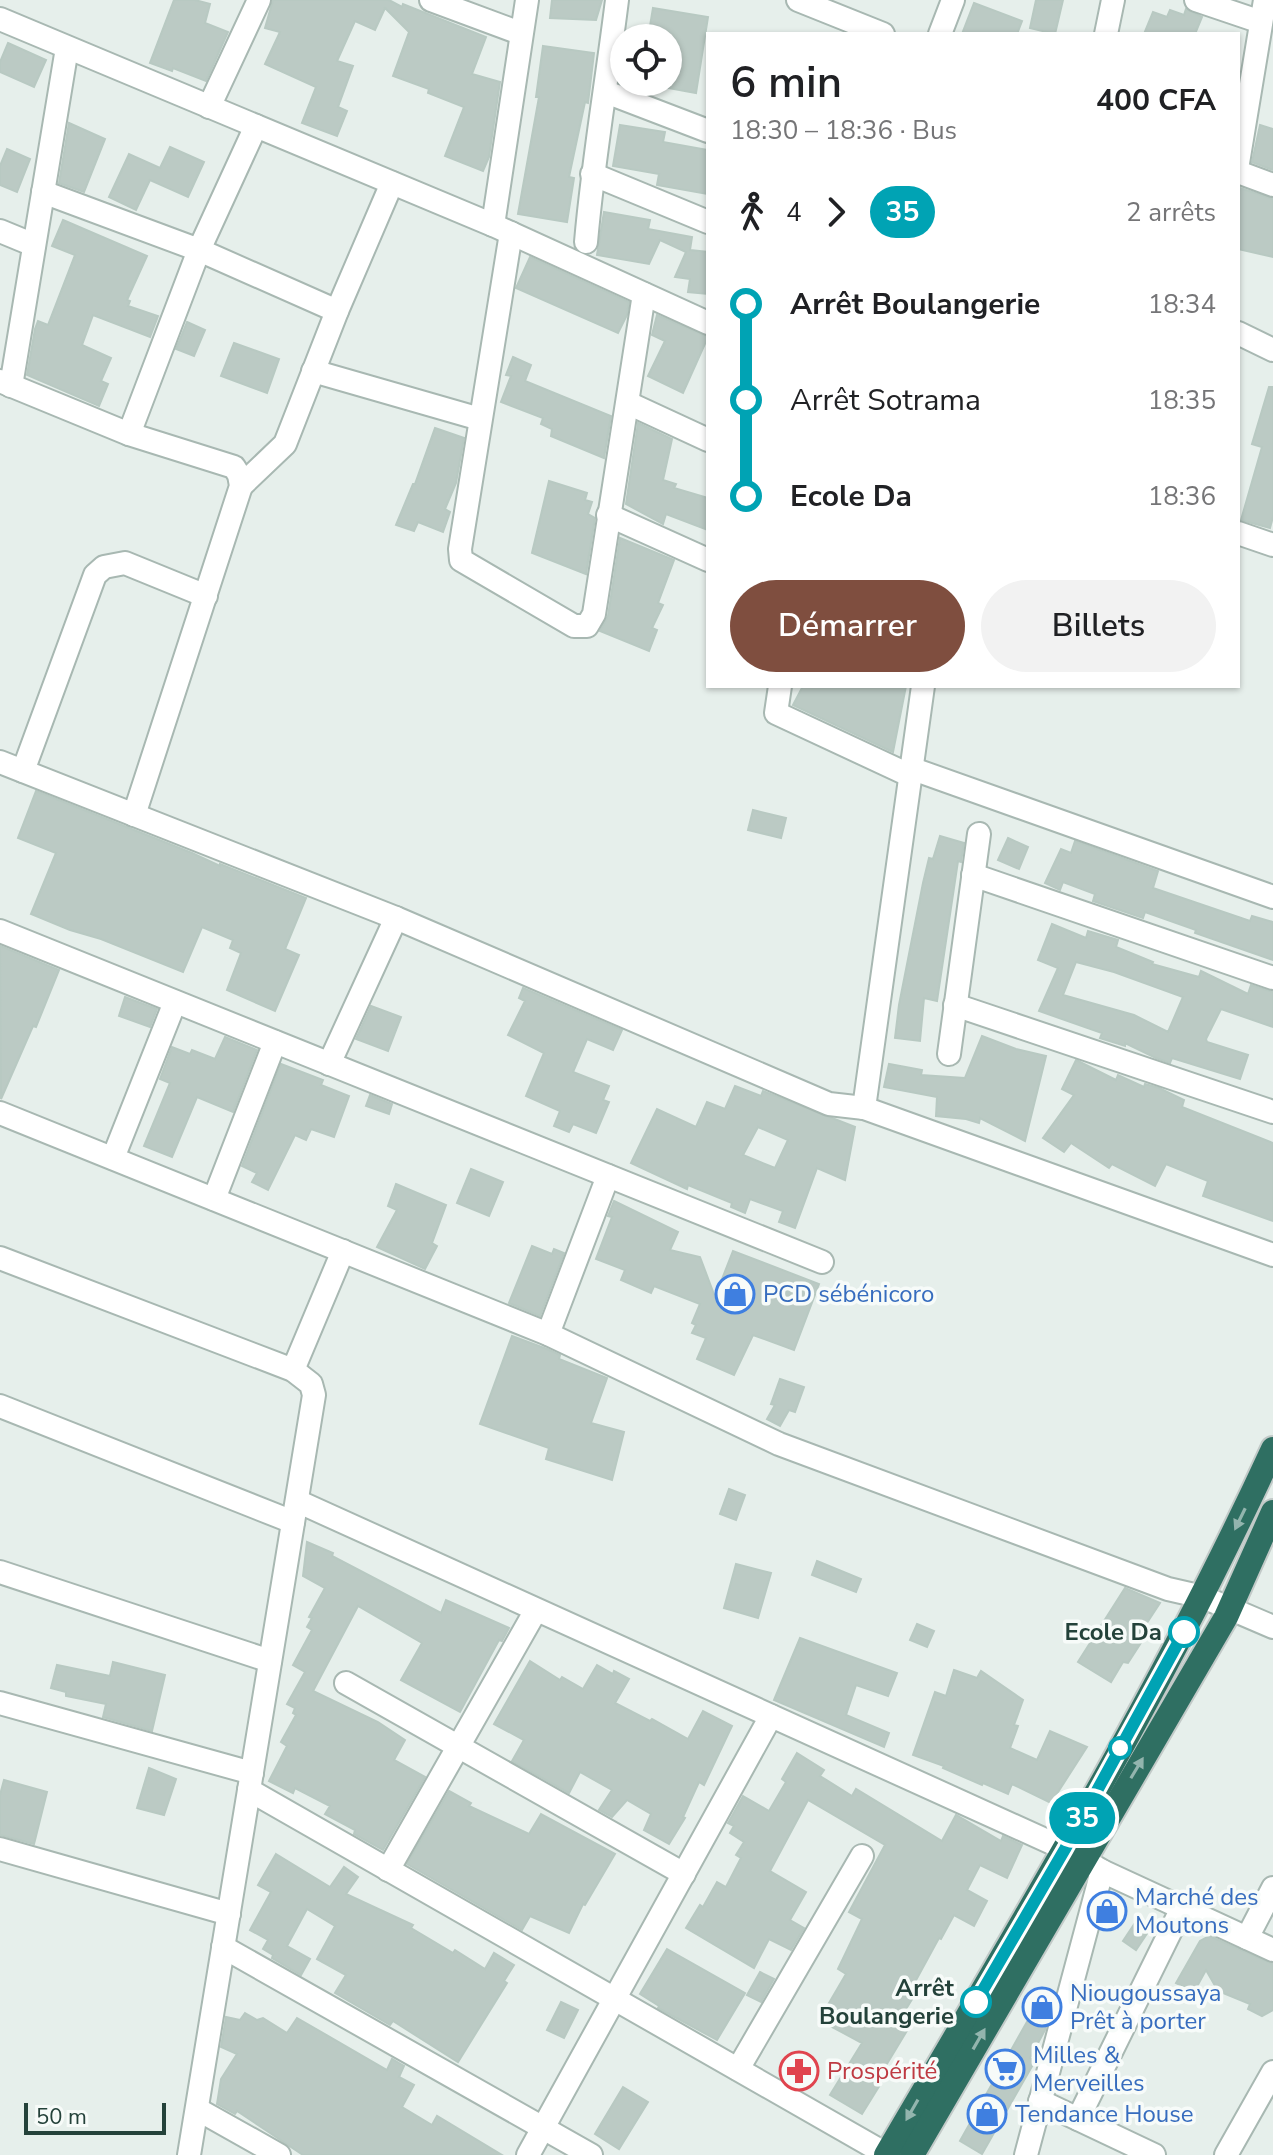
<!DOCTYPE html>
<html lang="fr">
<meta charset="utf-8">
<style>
:root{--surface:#fff;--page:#f2f2f2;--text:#202124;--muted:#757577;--accent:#7f4e3f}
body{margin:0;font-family:"Nunito Sans",sans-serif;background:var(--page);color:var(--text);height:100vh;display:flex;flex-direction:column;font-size:30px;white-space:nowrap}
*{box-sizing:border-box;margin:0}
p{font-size:26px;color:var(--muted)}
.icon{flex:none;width:44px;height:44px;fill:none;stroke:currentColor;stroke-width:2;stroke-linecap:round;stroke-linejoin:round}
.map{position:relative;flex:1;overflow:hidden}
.sheet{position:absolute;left:706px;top:32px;width:534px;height:656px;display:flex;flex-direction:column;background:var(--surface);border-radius:0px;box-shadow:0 2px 6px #0004}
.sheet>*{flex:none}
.badge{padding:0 16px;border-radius:26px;font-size:28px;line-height:52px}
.buttons{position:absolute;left:610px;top:24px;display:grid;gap:16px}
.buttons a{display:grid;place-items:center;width:72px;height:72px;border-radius:50%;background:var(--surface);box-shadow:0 2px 6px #0004;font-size:40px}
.scale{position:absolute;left:24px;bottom:20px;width:142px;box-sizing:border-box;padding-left:8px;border:4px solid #24423a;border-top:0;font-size:22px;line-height:28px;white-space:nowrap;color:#24423a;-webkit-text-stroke:6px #f7fbf9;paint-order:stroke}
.map>.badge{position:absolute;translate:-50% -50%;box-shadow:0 0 0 4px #fff}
.legs{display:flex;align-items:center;gap:12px;height:88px;padding:0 24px;font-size:26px}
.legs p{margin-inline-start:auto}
.head{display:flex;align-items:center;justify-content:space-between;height:136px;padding:0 24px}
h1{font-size:44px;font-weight:600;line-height:60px}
.primary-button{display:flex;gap:16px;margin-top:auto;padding:16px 24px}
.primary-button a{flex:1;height:92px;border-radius:48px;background:var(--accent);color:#fff;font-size:32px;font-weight:600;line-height:92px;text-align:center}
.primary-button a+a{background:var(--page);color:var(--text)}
ul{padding:0 24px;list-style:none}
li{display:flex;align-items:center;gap:28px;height:96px;font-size:30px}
li i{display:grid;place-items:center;width:12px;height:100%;margin:0 10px;background:currentColor}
li i::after{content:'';width:20px;height:20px;margin:-10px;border:6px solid;border-radius:50%;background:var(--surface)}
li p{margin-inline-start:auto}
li:first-child i{background:linear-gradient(#0000 50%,currentColor 0)}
li:last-child i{background:linear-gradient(currentColor 50%,#0000 0)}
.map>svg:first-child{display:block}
.building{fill:#bbcac4;stroke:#b8c9c2;stroke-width:2;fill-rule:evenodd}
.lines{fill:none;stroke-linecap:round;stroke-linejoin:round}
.street-casing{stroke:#a8b8b2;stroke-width:26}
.highway-casing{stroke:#c2cac8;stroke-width:28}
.street{stroke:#fff;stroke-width:22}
.highway{stroke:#2f6f62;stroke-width:24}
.oneway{fill:#93b5ae}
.line-1-casing{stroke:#fff;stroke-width:18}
.line-1{stroke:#00a3b4;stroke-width:12}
.stop-1-dot{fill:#fff;stroke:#00a3b4;stroke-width:4}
.labels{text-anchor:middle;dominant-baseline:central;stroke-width:7;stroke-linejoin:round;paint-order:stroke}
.shop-label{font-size:24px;fill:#366cbe;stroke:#f7fbf9;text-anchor:start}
.stop-label{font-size:24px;font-weight:bold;fill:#24423a;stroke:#f7fbf9;text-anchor:end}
.health-label{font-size:24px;fill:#be3a42;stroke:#f7fbf9;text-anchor:start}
</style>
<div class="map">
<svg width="1273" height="2155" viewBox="0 0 1273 2155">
<rect width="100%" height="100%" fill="#e6efeb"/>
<!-- building -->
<g class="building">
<path d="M174 0H195L210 4 205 23 228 32 206 81 173 68 172 71 150 63Z"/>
<path d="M273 0H389L402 7 403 4 486 37 472 74 500 82 489 157 483 171 445 156 464 107 428 93 429 89 393 76 409 32 385 8 375 30 355 21 337 61 353 66 338 107 347 111 337 136 302 123 316 87 265 64 280 32 265 28Z"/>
<path d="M552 0H602L596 20 550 18Z"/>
<path d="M1036 0H1063L1055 34 1030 28Z"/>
<path d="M974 3 1022 21 1017 34H962Z"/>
<path d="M653 8 708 17 696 93 668 88V38H648Z"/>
<path d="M1186 9 1202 17 1195 34H1144L1153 12 1167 17 1170 10 1184 15Z"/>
<path d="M8 43 46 60 34 87 0 72V62Z"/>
<path d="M543 46 594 53 588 103 585 102 569 177 574 178 567 222 518 214 539 97H536Z"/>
<path d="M69 123 105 139 84 192 59 183Z"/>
<path d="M620 125 665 132 663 142 708 150V194L657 185 659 174 613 166Z"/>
<path d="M1260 125 1273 129V170L1252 162Z"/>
<path d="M170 147 204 162 188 197 150 180 136 210 109 197 129 154 160 168Z"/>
<path d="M7 149 30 159 17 192 0 185V166Z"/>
<path d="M1240 188 1273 199V257L1238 249V195Z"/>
<path d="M604 212 650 220 648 229 692 237 690 250 708 252V294L688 292 690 279 675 277 686 252 660 240 649 264 597 255Z"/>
<path d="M63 220 147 256 127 300 130 301 128 306 158 316 150 337 93 315 82 345 111 358 101 381 108 384 99 406 27 375 35 329 38 321 48 325 75 255 52 246Z"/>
<path d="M530 257 629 302 627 315 618 333 516 288Z"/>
<path d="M657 315 708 337 683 393 648 376 665 341 652 335Z"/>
<path d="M187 322 205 330 194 356 176 349Z"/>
<path d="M234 343 279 359 267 393 221 376Z"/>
<path d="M513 357 531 365 525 381 611 416 604 458 551 436 552 429 541 424 543 418 501 402 511 376 506 375Z"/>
<path d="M1269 387H1273V517L1270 528 1241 520 1262 447 1252 444Z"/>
<path d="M638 423 672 439 663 480 676 484 674 488 708 498V530L666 514 663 524 626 504Z"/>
<path d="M435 428 464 438 456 483 445 509 450 512 443 532 418 522 414 531 396 525 413 484H415Z"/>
<path d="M549 481 587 493 585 500 592 502 588 514 595 518 586 574 532 553Z"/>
<path d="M620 538 674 560 658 603 663 605 652 628 657 630 649 651 600 631 608 616Z"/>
<path d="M803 686H906L893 752 793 705Z"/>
<path d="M36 791 192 853 220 866V864L306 898 285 949 299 955 275 1011 227 990 241 953 230 948 233 940 202 927 183 972 101 939 70 930 31 914 56 853 18 838Z"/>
<path d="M753 810 786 818 781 838 748 830Z"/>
<path d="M940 836 964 843 961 862 958 861 937 1001 924 998 920 1041 895 1038 899 1005 923 883 929 858 933 859Z"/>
<path d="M1008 838 1028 847 1019 869 998 860Z"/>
<path d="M1075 841 1158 871 1153 888 1250 921 1252 916 1273 922V960L1195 933 1196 930 1145 912 1143 918 1093 901 1095 894 1063 882 1060 890 1045 883 1061 849 1071 853Z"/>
<path d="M1052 924 1086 938 1088 931 1118 940 1116 947 1153 962 1152 964 1199 977 1201 971 1248 994 1251 985 1273 992V1027L1221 1009 1206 1039 1207 1042 1248 1055 1240 1079 1172 1058 1170 1063 1156 1058 1125 1043V1046L1100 1038 1102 1033 1039 1011 1058 968 1038 960ZM1076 962 1114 972 1183 997 1168 1032 1134 1015 1063 995Z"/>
<path d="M0 946 59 970 36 1027 33 1026 1 1099Z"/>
<path d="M523 988 622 1030 613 1050 587 1039 573 1072 609 1086 603 1100 609 1102 596 1133 573 1124 569 1132 554 1126 560 1111 526 1096 544 1053 508 1035 525 1001 519 998Z"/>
<path d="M125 997 157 1009 150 1027 119 1016Z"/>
<path d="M371 1006 401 1017 388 1051 356 1039Z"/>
<path d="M982 1036 1016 1049 1046 1056 1025 1141 980 1118 979 1123 966 1119 936 1116 937 1097 884 1087 889 1064 922 1070 921 1075 965 1078Z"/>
<path d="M225 1037 257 1050 233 1112 197 1097 172 1157 144 1146 170 1083 160 1079 172 1047 190 1054 192 1050 215 1059Z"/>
<path d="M1076 1060 1116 1080 1118 1075 1144 1087 1145 1084 1159 1088 1184 1100 1182 1107 1273 1143V1221L1203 1196 1208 1181 1166 1164 1155 1186 1112 1164 1109 1168 1071 1143 1064 1152 1043 1138 1074 1095 1062 1089Z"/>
<path d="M281 1064 323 1080 321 1085 349 1096 334 1137 311 1129 306 1140 295 1135 268 1190 252 1182 257 1173 242 1166Z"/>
<path d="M735 1086 761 1096 763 1091 855 1127 845 1180 817 1168 795 1228 779 1222 783 1211 750 1199 745 1213 731 1207 732 1203 688 1185 687 1189 631 1163 657 1109 696 1127 707 1102 725 1109ZM758 1127 788 1140 775 1168 743 1155Z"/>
<path d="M370 1095 392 1104 389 1114 366 1106Z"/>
<path d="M471 1169 503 1182 489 1216 457 1203Z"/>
<path d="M396 1184 446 1205 432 1243 437 1246 425 1269 377 1247 397 1210 388 1206Z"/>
<path d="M614 1201 678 1232 670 1250 700 1257 715 1297 733 1251 819 1284 794 1350 753 1335 734 1375 697 1359 706 1338 692 1333 696 1325 692 1323 700 1304 654 1286 651 1293 621 1280 625 1270 596 1259 612 1217 608 1216Z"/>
<path d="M532 1246 552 1254 554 1249 564 1253 540 1316 509 1303Z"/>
<path d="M512 1336 547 1349 560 1355 559 1359 607 1378 591 1423 624 1432 612 1480 546 1459 549 1448 480 1424Z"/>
<path d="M780 1379 804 1387 795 1412 789 1410 780 1426 767 1419 775 1405 771 1404Z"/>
<path d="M729 1489 745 1495 736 1520 720 1514Z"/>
<path d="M307 1542 333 1553 332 1556 441 1613 446 1600 509 1628 502 1641 499 1640 460 1712 401 1680 422 1643 358 1606 313 1691 378 1722 405 1740 394 1760 425 1777 383 1850 354 1834 355 1830 325 1814 330 1806 295 1788 293 1793 269 1781 287 1746 281 1742 296 1715 293 1713 295 1708 287 1704 305 1672 293 1665 312 1630 307 1627 312 1618 309 1617 325 1588 303 1576Z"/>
<path d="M817 1561 861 1579 856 1592 812 1575Z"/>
<path d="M736 1564 771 1573 758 1618 724 1608Z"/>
<path d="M1125 1588 1160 1603 1139 1635 1144 1638 1128 1663 1123 1662 1111 1682 1078 1662Z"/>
<path d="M917 1624 934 1631 927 1647 910 1640Z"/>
<path d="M800 1638 897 1673 888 1696 856 1685 846 1715 889 1733 884 1747 774 1700Z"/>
<path d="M530 1661 560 1680 562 1677 583 1689 597 1665 613 1674 614 1671 629 1679 615 1703 650 1721 652 1719 688 1739 703 1711 732 1726 704 1785 699 1782 683 1817 685 1818 669 1844 644 1830 651 1814 627 1800 612 1817 599 1810 612 1790 580 1772 569 1793 512 1761 524 1740 494 1724Z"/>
<path d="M113 1662 165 1675 152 1731 103 1717 106 1704 66 1696V1692L51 1688 57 1665 110 1676Z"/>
<path d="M954 1670 977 1678 981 1671 1023 1700 1014 1725 1018 1726 1010 1748 1037 1760 1050 1731 1087 1747 1051 1803 1012 1784 1008 1794 983 1783 982 1785 943 1768 944 1766 913 1755 935 1692 946 1696Z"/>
<path d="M797 1753 824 1770 820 1776 852 1796 856 1789 942 1841 956 1815 1001 1841 1003 1836 1022 1845 1007 1878 980 1865 967 1890 987 1901 974 1926 954 1915 941 1939 939 1938 909 1993 914 1996 898 2022 908 2029 879 2077 883 2080 862 2114 830 2095 862 2043 819 2020 846 1974 838 1969 862 1919 849 1912 885 1845 808 1800 770 1871 806 1892 790 1920 804 1928 791 1950 769 1939 754 1968 686 1928 700 1905 703 1907 717 1882 726 1887 741 1858 736 1855 744 1842 730 1833 734 1826 728 1823 743 1796 769 1811 786 1782 782 1779Z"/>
<path d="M149 1768 176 1779 164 1815 137 1808Z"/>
<path d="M4 1780 47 1792 34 1844 0 1835V1795Z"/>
<path d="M449 1791 471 1803 469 1806 529 1834 541 1814 615 1854 585 1905 583 1904 569 1933 530 1916 522 1930 407 1864Z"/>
<path d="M276 1854 330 1887 344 1867 358 1877 346 1894 413 1925 411 1928 453 1953 455 1950 485 1969 494 1953 514 1965 504 1981 507 1983 458 2062 393 2021 390 2025 335 1993 346 1975 317 1959 335 1926 307 1909 287 1946 310 1959 301 1975 272 1958 273 1955 263 1949 268 1940 250 1930 271 1892 258 1885Z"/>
<path d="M1135 1923 1148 1932 1136 1950 1123 1941Z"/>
<path d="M1209 1936 1273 1964V2010L1262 2016 1248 2009 1250 2004 1218 1991 1206 1970 1194 1992 1176 1983 1200 1941Z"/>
<path d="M667 1949 745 1993 717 2040 658 2008 659 2006 640 1994Z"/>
<path d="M760 1972 774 1979 761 2002 747 1995Z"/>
<path d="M561 2002 578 2010 564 2038 547 2030Z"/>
<path d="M1037 2004 1050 2011 1045 2030 1030 2058 1035 2061 982 2154 960 2141Z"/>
<path d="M245 2013 257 2020 263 2018 287 2033 297 2018 387 2070 392 2059 399 2063 404 2066 399 2077 414 2085 402 2107 432 2125 437 2116 502 2155H303L237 2111 235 2114 217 2104 221 2079 237 2054 221 2047 226 2017 240 2020Z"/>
<path d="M623 2087 648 2102 619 2149 595 2134Z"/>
</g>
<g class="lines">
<defs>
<g id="street">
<path d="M431 0 520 33"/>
<path d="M798 0 883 34"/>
<path d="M1196 0 1261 22"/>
<path d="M0 19 493 225 708 323"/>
<path d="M940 34 953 0"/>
<path d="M1106 34 1113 0"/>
<path d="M606 92 708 131"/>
<path d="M209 107 259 0"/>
<path d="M1238 163 1265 0"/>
<path d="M1238 172 1273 185"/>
<path d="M592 174 708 222"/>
<path d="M43 192 199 250 337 311"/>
<path d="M493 225 527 0"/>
<path d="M0 231 34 245"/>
<path d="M511 233 460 549 461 560 574 626H587L594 614 644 294"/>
<path d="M586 242C593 161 607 81 617 0"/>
<path d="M1238 333 1273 350"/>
<path d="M313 371 480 419"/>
<path d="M0 381 129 434 234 467 239 475 241 486 134 815"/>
<path d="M11 386 67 48"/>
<path d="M628 403 708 440"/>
<path d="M129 434 199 250 256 126"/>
<path d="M241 486 285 444 337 311 392 183"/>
<path d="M608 515 708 560"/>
<path d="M1238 533 1273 545"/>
<path d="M780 686 776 713 909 775"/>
<path d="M0 762 396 918 829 1104 864 1108 1273 1255"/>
<path d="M910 768 1273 897"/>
<path d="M23 771 95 575 104 567 125 563 206 596"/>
<path d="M973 875 1273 978"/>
<path d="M0 931 822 1262"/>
<path d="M955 1005 1273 1112"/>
<path d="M949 1054 979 834"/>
<path d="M329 1064 396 918"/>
<path d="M864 1108 923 686"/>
<path d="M0 1113 548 1334 779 1444 1168 1589 1203 1597 1273 1627"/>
<path d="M113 1158 175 1002"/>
<path d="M214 1199 275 1042"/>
<path d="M0 1258 293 1370 311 1384 314 1395 189 2155"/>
<path d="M548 1334 608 1176"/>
<path d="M293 1370 343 1251"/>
<path d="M0 1406 293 1522"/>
<path d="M297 1501 1065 1849 1102 1871 1273 1950"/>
<path d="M0 1572 270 1661"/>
<path d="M346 1683 684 1874"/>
<path d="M0 1703 252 1773"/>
<path d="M249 1790 886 2154"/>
<path d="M0 1849 229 1914"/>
<path d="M388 1870 536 1610"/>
<path d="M1247 1938 1273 1888"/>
<path d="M223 1947 591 2155"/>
<path d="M738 2069 862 1856"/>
<path d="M1040 2101 1154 2155"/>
<path d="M197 2109 279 2155"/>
<path d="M1078 2119 1182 1908"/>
<path d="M528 2155 771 1716"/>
<path d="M1026 2155 1102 1871"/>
<path d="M1226 2155 1273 2072"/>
</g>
<g id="highway">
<path d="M886 2155C1022 1923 1161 1693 1273 1449"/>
<path d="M912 2155 1226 1617 1273 1512"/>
</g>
</defs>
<!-- street casing -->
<use href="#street" class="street-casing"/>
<!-- highway casing -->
<use href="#highway" class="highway-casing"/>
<!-- street -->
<use href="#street" class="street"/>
<!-- highway -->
<use href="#highway" class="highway"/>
</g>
<!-- one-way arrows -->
<defs><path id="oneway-solid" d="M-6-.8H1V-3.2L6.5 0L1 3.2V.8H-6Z" transform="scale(2)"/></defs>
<g class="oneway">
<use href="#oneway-solid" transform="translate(1240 1519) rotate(116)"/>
<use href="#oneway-solid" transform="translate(1137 1768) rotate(-59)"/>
<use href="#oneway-solid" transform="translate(979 2039) rotate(-60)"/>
<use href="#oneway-solid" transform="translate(912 2110) rotate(120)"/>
</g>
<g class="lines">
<defs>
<path id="line-1" d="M976 2002 1065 1849 1184 1632"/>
</defs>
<!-- line-1 casing -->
<use href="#line-1" class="line-1-casing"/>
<!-- line-1 -->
<use href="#line-1" class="line-1"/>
</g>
<!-- icons -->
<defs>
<symbol id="shop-ring" viewBox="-11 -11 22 22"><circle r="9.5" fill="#f7fbf9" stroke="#3f7fe0" stroke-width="1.5"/><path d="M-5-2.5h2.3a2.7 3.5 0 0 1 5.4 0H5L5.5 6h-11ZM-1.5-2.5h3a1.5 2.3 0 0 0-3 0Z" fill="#3f7fe0"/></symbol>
<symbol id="supermarket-ring" viewBox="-11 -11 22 22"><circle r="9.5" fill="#f7fbf9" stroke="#3f7fe0" stroke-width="1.5"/><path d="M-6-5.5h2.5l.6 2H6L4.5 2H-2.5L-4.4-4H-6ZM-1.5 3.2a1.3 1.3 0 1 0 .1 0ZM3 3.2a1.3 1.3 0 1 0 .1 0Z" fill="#3f7fe0"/></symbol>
<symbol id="pharmacy-ring" viewBox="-11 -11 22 22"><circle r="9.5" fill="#f7fbf9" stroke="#e0444e" stroke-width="1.5"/><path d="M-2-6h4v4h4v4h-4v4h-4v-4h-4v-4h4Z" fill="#e0444e"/></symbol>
</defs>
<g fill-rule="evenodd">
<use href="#shop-ring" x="713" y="1272" width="44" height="44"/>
<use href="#shop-ring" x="1085" y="1889" width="44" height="44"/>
<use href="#shop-ring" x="1020" y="1985" width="44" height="44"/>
<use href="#supermarket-ring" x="983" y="2047" width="44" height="44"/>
<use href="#pharmacy-ring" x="777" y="2049" width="44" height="44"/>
<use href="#shop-ring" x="965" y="2092" width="44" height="44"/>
</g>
<!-- markers -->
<g class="stop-1-dot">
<circle cx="1184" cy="1632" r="14"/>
<circle cx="1120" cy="1748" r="10"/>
<circle cx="976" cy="2002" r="14"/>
</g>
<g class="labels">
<!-- shop labels -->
<g class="shop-label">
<text x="763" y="1294">PCD sébénicoro</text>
<text x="1135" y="1897">Marché des<tspan x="1135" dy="28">Moutons</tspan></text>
<text x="1070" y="1993">Niougoussaya<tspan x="1070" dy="28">Prêt à porter</tspan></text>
<text x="1033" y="2055">Milles &amp;<tspan x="1033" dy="28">Merveilles</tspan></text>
<text x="1015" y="2114">Tendance House</text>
</g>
<!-- stop labels -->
<g class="stop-label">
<text x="1162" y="1632">Ecole Da</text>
<text x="954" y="1988">Arrêt<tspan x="954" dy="28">Boulangerie</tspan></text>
</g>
<!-- health labels -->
<g class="health-label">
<text x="827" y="2071">Prospérité</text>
</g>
</g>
</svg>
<div class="buttons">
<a><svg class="icon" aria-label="locate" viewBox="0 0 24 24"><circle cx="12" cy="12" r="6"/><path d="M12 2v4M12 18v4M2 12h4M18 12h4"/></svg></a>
</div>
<div class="scale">50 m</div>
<b class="badge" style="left:1082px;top:1818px;background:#00a3b4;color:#fff">35</b>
<section class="sheet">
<div class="head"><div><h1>6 min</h1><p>18:30 – 18:36 · Bus</p></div><b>400 CFA</b></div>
<div class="legs"><svg class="icon" aria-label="walk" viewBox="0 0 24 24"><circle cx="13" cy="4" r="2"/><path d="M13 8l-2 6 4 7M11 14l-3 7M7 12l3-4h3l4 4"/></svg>4<svg class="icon" aria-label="forward" viewBox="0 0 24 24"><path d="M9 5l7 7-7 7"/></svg><b class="badge" style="background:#00a3b4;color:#fff">35</b><p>2 arrêts</p></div>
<ul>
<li><i style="color:#00a3b4"></i><b>Arrêt Boulangerie</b><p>18:34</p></li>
<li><i style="color:#00a3b4"></i><span>Arrêt Sotrama</span><p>18:35</p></li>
<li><i style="color:#00a3b4"></i><b>Ecole Da</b><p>18:36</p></li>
</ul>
<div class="primary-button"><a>Démarrer</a><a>Billets</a></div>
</section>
</div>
